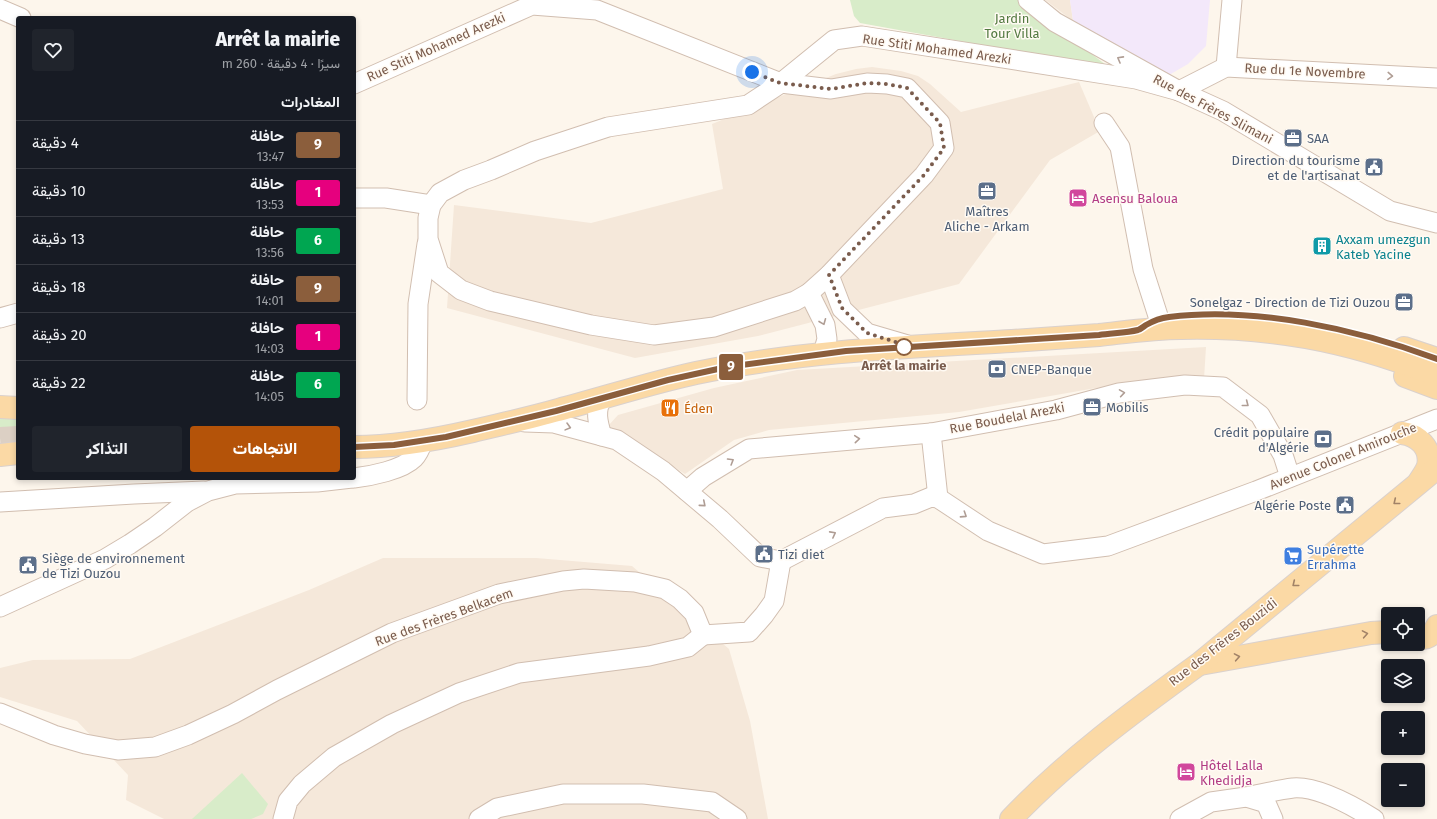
<!DOCTYPE html>
<html lang="ar">
<meta charset="utf-8">
<style>
:root{--surface:#171b24;--page:#20242c;--text:#f1f3f6;--muted:#9ea1a6;--line:#363941;--accent:#b45309}
body{margin:0;font-family:"Fira Sans",Vazirmatn,sans-serif;background:var(--page);color:var(--text);direction:rtl;height:100vh;display:flex;flex-direction:column;font-size:15px;white-space:nowrap}
*{box-sizing:border-box;margin:0}
p{font-size:13px;color:var(--muted)}
.icon{flex:none;width:22px;height:22px;fill:none;stroke:currentColor;stroke-width:2;stroke-linecap:round;stroke-linejoin:round}
.map{position:relative;flex:1;overflow:hidden;direction:ltr}
.drawer{position:absolute;left:16px;top:16px;width:340px;height:464px;display:flex;flex-direction:column;background:var(--surface);border-radius:4px;box-shadow:0 2px 6px #0003;direction:rtl}
.drawer>*{flex:none}
.badge{padding:0 8px;border-radius:3px;font-size:14px;line-height:26px}
.buttons{position:absolute;left:1381px;top:607px;display:grid;gap:8px}
.buttons a{display:grid;place-items:center;width:44px;height:44px;border-radius:4px;background:var(--surface);box-shadow:0 2px 6px #0003;font-size:20px}
.you{position:absolute;width:20px;height:20px;margin:-10px;border:3px solid #fff;border-radius:50%;background:#1a73e8;box-shadow:0 0 0 6px #1a73e833}
.map>.badge{position:absolute;translate:-50% -50%;box-shadow:0 0 0 2px #fff}
h2{padding:0 16px;font-size:15px;line-height:36px}
.round{display:grid;place-items:center;flex:none;width:42px;height:42px;border-radius:4px;background:var(--page)}
.head{display:flex;align-items:center;justify-content:space-between;height:68px;padding:0 16px}
h1{font-size:19px;font-weight:800;line-height:30px}
.button{display:flex;gap:8px;margin-top:auto;padding:8px 16px}
.button a{flex:1;height:46px;border-radius:4px;background:var(--accent);color:#fff;font-size:16px;font-weight:800;line-height:46px;text-align:center}
.button a+a{background:var(--page);color:var(--text)}
ul{padding:0;list-style:none}
li{display:flex;align-items:center;gap:12px;height:48px;padding:0 16px;border-top:1px solid var(--line)}
li div{flex:1}
li b{display:block;font-size:15px}
li em{font-style:normal}
li .badge{min-width:44px;font-weight:700;text-align:center}
.map>svg:first-child{display:block}
.residential{fill:#f5e8da}
.education{fill:#f3e8fa}
.green{fill:#d8ecc9}
.lines{fill:none;stroke-linecap:round;stroke-linejoin:round}
.major-tunnel{stroke:#dcd0c4;stroke-width:22;stroke-dasharray:22 11;stroke-linecap:butt}
.minor-casing{stroke:#d1beb0;stroke-width:21}
.major-casing{stroke:#dad1cd;stroke-width:24}
.minor{stroke:#fff;stroke-width:19}
.major{stroke:#fbd9a5;stroke-width:22}
.oneway{stroke:#af9d94}
.oneway2{stroke:#a18267}
.line-casing{stroke:#fff;stroke-width:9}
.line{stroke:#8b5e3c;stroke-width:6}
.walk{stroke:#7a5c4d;stroke-width:4;stroke-dasharray:0 7.2}
.stop-dot{fill:#fff;stroke:#8b5e3c;stroke-width:2}
.labels{text-anchor:middle;dominant-baseline:central;stroke-width:3;stroke-linejoin:round;paint-order:stroke}
.park-label{font-size:13px;fill:#537a41;stroke:#fffaf3}
.street-label{font-size:13px;fill:#7a5c4d;stroke:#fffaf3}
.service-label{font-size:13px;fill:#4e5e75;stroke:#fffaf3;text-anchor:start}
.hotel-label{font-size:13px;fill:#b23c85;stroke:#fffaf3;text-anchor:start}
.culture-label{font-size:13px;fill:#0d838f;stroke:#fffaf3;text-anchor:start}
.stop-label{font-size:13px;font-weight:bold;fill:#7a5c4d;stroke:#fffaf3}
.food-label{font-size:13px;fill:#c56008;stroke:#fffaf3;text-anchor:start}
.shop-label{font-size:13px;fill:#366cbe;stroke:#fffaf3;text-anchor:start}
</style>
<div class="map">
<svg width="1437" height="819" viewBox="0 0 1437 819">
<rect width="100%" height="100%" fill="#fdf6ec"/>
<!-- residential -->
<g class="residential">
<path d="M1045 0H1070L1073 21 1048 2Z"/>
<path d="M872 67 901 71 918 76 930 84 961 112 1079 82 1100 131 1050 160 959 284 758 336 635 358 447 308 454 205 591 223 723 189 712 124 836 74 856 69Z"/>
<path d="M1206 347 1204 379 1096 388 959 412 769 430 734 440 685 474 608 426 618 415 714 388 797 370Z"/>
<path d="M383 558H536L632 566 729 649 750 721 768 819H164L126 800 128 775 77 721 0 697V668L33 660 130 659 309 590Z"/>
</g>
<!-- education -->
<path class="education" d="M1070 0H1210L1206 46 1188 64 1169 75 1073 21Z"/>
<!-- green -->
<g class="green">
<path d="M850 0H1021L1110 68 860 23 854 16Z"/>
<path d="M0 411 18 412V429L0 431Z"/>
<path d="M242 773 268 804 263 814 251 819H192Z"/>
</g>
<g class="lines">
<!-- major-tunnel -->
<path class="major-tunnel" d="M0 438 18 437"/>
<defs>
<g id="minor">
<path d="M1028 0 1055 22 1179 91 1223 111 1390 211 1437 223"/>
<path d="M0 9 21 18"/>
<path d="M1226 67 1232 0"/>
<path d="M781 83 831 89 867 83 887 84 907 88 940 123 944 148 924 175 829 275 809 293 795 301 714 327 654 335 591 325 490 301 461 290 439 273 428 239V218L431 205 440 193 464 180 491 170 535 151 608 127 748 105Z"/>
<path d="M354 84 532 5 597 10 781 83 834 40 862 36 1136 79 1179 91"/>
<path d="M1179 91 1226 67 1437 78"/>
<path d="M1104 123 1120 147 1143 269 1159 319"/>
<path d="M354 198H386L431 205"/>
<path d="M829 275 842 309 867 333 908 345"/>
<path d="M809 293 825 325 827 339 823 353"/>
<path d="M0 318 18 313"/>
<path d="M417 400 418 304 427 244"/>
<path d="M525 422 554 423 617 440 663 471 720 519 760 557 781 561 883 508 914 504 931 497 938 498 988 531 1043 554 1108 546 1256 491 1437 419"/>
<path d="M931 433 938 498"/>
<path d="M602 436C598 423 594 409 603 398"/>
<path d="M354 478C371 476 402 470 414 458 419 453 421 447 423 441"/>
<path d="M687 491 703 477 749 449 931 433 1056 410 1119 393 1185 385 1223 387 1260 415 1283 455 1290 477"/>
<path d="M0 502 134 494 204 491"/>
<path d="M0 607 105 559 130 544 155 527 187 502 208 491 235 484 317 482 352 478"/>
<path d="M703 635 749 632 764 615 774 601 781 561"/>
<path d="M0 713 54 735 85 744 118 750 155 747 188 735 233 714 277 690 392 633 499 594 563 581 584 579 635 582 665 589 680 599 694 613 703 635 688 647 649 656 519 673 459 693 392 724 334 757 302 784 288 801 283 819"/>
<path d="M1246 797C1262 794 1277 790 1293 788 1317 786 1353 806 1374 819"/>
<path d="M479 819 497 808 563 794H643L712 802 737 819"/>
<path d="M1180 819 1211 802 1246 797 1266 803 1273 819"/>
</g>
<g id="major">
<path d="M1404 348 1437 359"/>
<path d="M1405 376 1437 388"/>
<path d="M0 407 18 408"/>
<path d="M1402 433C1418 435 1432 448 1428 466 1426 472 1422 477 1419 482"/>
<path d="M354 447C394 447 434 440 473 431 502 424 530 418 558 410 604 398 650 383 696 373 800 351 906 347 1012 341 1041 339 1070 337 1099 335 1127 332 1154 328 1181 328 1270 326 1345 340 1428 372"/>
<path d="M0 455 18 453"/>
<path d="M1418 638C1428 639 1433 635 1437 626"/>
<path d="M1200 664 1371 633 1388 632"/>
<path d="M1011 819C1066 761 1134 711 1199 664L1437 468"/>
</g>
</defs>
<!-- minor casing -->
<use href="#minor" class="minor-casing"/>
<!-- major casing -->
<use href="#major" class="major-casing"/>
<!-- minor -->
<use href="#minor" class="minor"/>
<!-- major -->
<use href="#major" class="major"/>
</g>
<!-- one-way arrows -->
<defs><path id="oneway-chevron" d="M-2-3.5L2.5 0L-2 3.5" fill="none" stroke-width="1.6" stroke-linecap="round" stroke-linejoin="round"/></defs>
<g class="oneway">
<use href="#oneway-chevron" transform="translate(1120 59) rotate(-151)"/>
<use href="#oneway-chevron" transform="translate(1390 76) rotate(3)"/>
<use href="#oneway-chevron" transform="translate(823 322) rotate(68)"/>
<use href="#oneway-chevron" transform="translate(1122 393) rotate(-9)"/>
<use href="#oneway-chevron" transform="translate(1246 404) rotate(38)"/>
<use href="#oneway-chevron" transform="translate(568 427) rotate(15)"/>
<use href="#oneway-chevron" transform="translate(857 439) rotate(-5)"/>
<use href="#oneway-chevron" transform="translate(731 461) rotate(-31)"/>
<use href="#oneway-chevron" transform="translate(703 504) rotate(40)"/>
<use href="#oneway-chevron" transform="translate(964 515) rotate(33)"/>
<use href="#oneway-chevron" transform="translate(833 534) rotate(-28)"/>
</g>
<g class="oneway2">
<use href="#oneway-chevron" transform="translate(1396 502) rotate(141)"/>
<use href="#oneway-chevron" transform="translate(1295 584) rotate(141)"/>
<use href="#oneway-chevron" transform="translate(1365 634) rotate(-10)"/>
<use href="#oneway-chevron" transform="translate(1237 657) rotate(-10)"/>
</g>
<g class="lines">
<defs>
<path id="line" d="M354 447 394 445 446 437 556 411 668 380 727 367 846 351 1099 335C1112 333 1126 333 1138 330 1141 329 1143 327 1146 325 1153 321 1161 318 1169 317 1254 306 1357 329 1437 359"/>
</defs>
<!-- line casing -->
<use href="#line" class="line-casing"/>
<!-- line -->
<use href="#line" class="line"/>
<!-- walk -->
<path class="walk" d="M752 72 780 83 831 89 867 83 887 84 907 88 940 123 944 148 924 175 829 275 842 308 867 333 902 344 904 347"/>
</g>
<!-- icons -->
<defs>
<symbol id="office-square" viewBox="-11 -11 22 22"><rect x="-9" y="-9" width="18" height="18" rx="4" fill="#5c6f8a" stroke="#fffaf3"/><path d="M-6-3h4V-5.5h4V-3h4V5H-6ZM-1-4.5V-3h2v-1.5ZM-6 0V1H6V0Z" fill="#fff"/></symbol>
<symbol id="civic-square" viewBox="-11 -11 22 22"><rect x="-9" y="-9" width="18" height="18" rx="4" fill="#5c6f8a" stroke="#fffaf3"/><path d="M-.6-6.5H3V-4.5H.6V-3L4-1V1h2V6H-6V1h2V-1L-.6-3ZM-1.2 2.5V6h2.4V2.5Z" fill="#fff"/></symbol>
<symbol id="hotel-square" viewBox="-11 -11 22 22"><rect x="-9" y="-9" width="18" height="18" rx="4" fill="#d1479c" stroke="#fffaf3"/><path d="M-6-4.5h1.5V1H6V5H4.5V3h-9V5H-6ZM-4 0a1.8 1.8 0 1 1 3.6 0ZM.5 0V-2.5h3Q6-2.5 6 0Z" fill="#fff"/></symbol>
<symbol id="building-square" viewBox="-11 -11 22 22"><rect x="-9" y="-9" width="18" height="18" rx="4" fill="#0f9aa8" stroke="#fffaf3"/><path d="M-4-6H4V6H1V3H-1V6H-4ZM-2.5-4.3h1.7v1.8h-1.7ZM.8-4.3h1.7v1.8H.8ZM-2.5-1h1.7V.8h-1.7ZM.8-1h1.7V.8H.8Z" fill="#fff"/></symbol>
<symbol id="bank-square" viewBox="-11 -11 22 22"><rect x="-9" y="-9" width="18" height="18" rx="4" fill="#5c6f8a" stroke="#fffaf3"/><path d="M-6-4H6V4H-6ZM0-2.3a2.3 2.3 0 1 0 0 4.6a2.3 2.3 0 1 0 0-4.6Z" fill="#fff"/></symbol>
<symbol id="restaurant-square" viewBox="-11 -11 22 22"><rect x="-9" y="-9" width="18" height="18" rx="4" fill="#e8710a" stroke="#fffaf3"/><path d="M-5-6h1v4h1v-4h1v4h1v-4h1v5L-1.5 .5V6h-2V.5L-5-1ZM5-6V6H3V1.5H1.5Q1.5-4 5-6Z" fill="#fff"/></symbol>
<symbol id="supermarket-square" viewBox="-11 -11 22 22"><rect x="-9" y="-9" width="18" height="18" rx="4" fill="#3f7fe0" stroke="#fffaf3"/><path d="M-6-5.5h2.5l.6 2H6L4.5 2H-2.5L-4.4-4H-6ZM-1.5 3.2a1.3 1.3 0 1 0 .1 0ZM3 3.2a1.3 1.3 0 1 0 .1 0Z" fill="#fff"/></symbol>
</defs>
<g fill-rule="evenodd">
<use href="#office-square" x="1282" y="127" width="22" height="22"/>
<use href="#civic-square" x="1363" y="156" width="22" height="22"/>
<use href="#office-square" x="976" y="180" width="22" height="22"/>
<use href="#hotel-square" x="1067" y="187" width="22" height="22"/>
<use href="#building-square" x="1311" y="235" width="22" height="22"/>
<use href="#office-square" x="1393" y="291" width="22" height="22"/>
<use href="#bank-square" x="986" y="358" width="22" height="22"/>
<use href="#office-square" x="1081" y="396" width="22" height="22"/>
<use href="#restaurant-square" x="659" y="397" width="22" height="22"/>
<use href="#bank-square" x="1312" y="428" width="22" height="22"/>
<use href="#civic-square" x="1334" y="494" width="22" height="22"/>
<use href="#civic-square" x="753" y="543" width="22" height="22"/>
<use href="#supermarket-square" x="1282" y="545" width="22" height="22"/>
<use href="#civic-square" x="17" y="554" width="22" height="22"/>
<use href="#hotel-square" x="1175" y="761" width="22" height="22"/>
</g>
<!-- markers -->
<circle class="stop-dot" cx="904" cy="347" r="8"/>
<g class="labels">
<!-- park labels -->
<g class="park-label">
<text x="1012" y="18">Jardin<tspan x="1012" dy="15">Tour Villa</tspan></text>
</g>
<!-- street labels -->
<g class="street-label">
<text transform="translate(436 47) rotate(-24)">Rue Stiti Mohamed Arezki</text>
<text transform="translate(937 49) rotate(8)">Rue Stiti Mohamed Arezki</text>
<text transform="translate(1305 71) rotate(3)">Rue du 1e Novembre</text>
<text transform="translate(1213 109) rotate(28)">Rue des Frères Slimani</text>
<text transform="translate(1007 418) rotate(-11)">Rue Boudelal Arezki</text>
<text transform="translate(1343 456) rotate(-22)">Avenue Colonel Amirouche</text>
<text transform="translate(444 617) rotate(-20)">Rue des Frères Belkacem</text>
<text transform="translate(1223 642) rotate(-38)">Rue des Frères Bouzidi</text>
</g>
<!-- service labels -->
<g class="service-label">
<text x="1307" y="138">SAA</text>
<text x="1360" y="160" text-anchor="end">Direction du tourisme<tspan x="1360" dy="15">et de l'artisanat</tspan></text>
<text x="987" y="211" text-anchor="middle">Maîtres<tspan x="987" dy="15">Aliche - Arkam</tspan></text>
<text x="1390" y="302" text-anchor="end">Sonelgaz - Direction de Tizi Ouzou</text>
<text x="1011" y="369">CNEP-Banque</text>
<text x="1106" y="407">Mobilis</text>
<text x="1309" y="432" text-anchor="end">Crédit populaire<tspan x="1309" dy="15">d'Algérie</tspan></text>
<text x="1331" y="505" text-anchor="end">Algérie Poste</text>
<text x="778" y="554">Tizi diet</text>
<text x="42" y="558">Siège de environnement<tspan x="42" dy="15">de Tizi Ouzou</tspan></text>
</g>
<!-- hotel labels -->
<g class="hotel-label">
<text x="1092" y="198">Asensu Baloua</text>
<text x="1200" y="765">Hôtel Lalla<tspan x="1200" dy="15">Khedidja</tspan></text>
</g>
<!-- culture labels -->
<g class="culture-label">
<text x="1336" y="239">Axxam umezgun<tspan x="1336" dy="15">Kateb Yacine</tspan></text>
</g>
<!-- stop labels -->
<g class="stop-label">
<text x="904" y="365">Arrêt la mairie</text>
</g>
<!-- food labels -->
<g class="food-label">
<text x="684" y="408">Éden</text>
</g>
<!-- shop labels -->
<g class="shop-label">
<text x="1307" y="549">Supérette<tspan x="1307" dy="15">Errahma</tspan></text>
</g>
</g>
</svg>
<div class="buttons">
<a><svg class="icon" aria-label="locate" viewBox="0 0 24 24"><circle cx="12" cy="12" r="6"/><path d="M12 2v4M12 18v4M2 12h4M18 12h4"/></svg></a>
<a><svg class="icon" aria-label="layers" viewBox="0 0 24 24"><path d="M12 4l9 5-9 5-9-5zM3 14l9 5 9-5"/></svg></a>
<a>+</a>
<a>−</a>
</div>
<div class="you" style="left:752px;top:72px"></div>
<b class="badge" style="left:731px;top:367px;background:#8b5e3c;color:#fff">9</b>
<section class="drawer">
<div class="head"><div><h1>Arrêt la mairie</h1><p>سيرًا · 4 دقيقة · 260 m</p></div><a class="round"><svg class="icon" aria-label="heart" viewBox="0 0 24 24"><path d="M12 20l-8-8c-3-5 5-10 8-4 3-6 11-1 8 4z"/></svg></a></div>
<h2>المغادرات</h2>
<ul>
<li><span class="badge" style="background:#8b5e3c;color:#fff">9</span><div><b>حافلة</b><p>13:47</p></div><em>4 دقيقة</em></li>
<li><span class="badge" style="background:#e6007e;color:#fff">1</span><div><b>حافلة</b><p>13:53</p></div><em>10 دقيقة</em></li>
<li><span class="badge" style="background:#00a651;color:#fff">6</span><div><b>حافلة</b><p>13:56</p></div><em>13 دقيقة</em></li>
<li><span class="badge" style="background:#8b5e3c;color:#fff">9</span><div><b>حافلة</b><p>14:01</p></div><em>18 دقيقة</em></li>
<li><span class="badge" style="background:#e6007e;color:#fff">1</span><div><b>حافلة</b><p>14:03</p></div><em>20 دقيقة</em></li>
<li><span class="badge" style="background:#00a651;color:#fff">6</span><div><b>حافلة</b><p>14:05</p></div><em>22 دقيقة</em></li>
</ul>
<div class="button"><a>الاتجاهات</a><a>التذاكر</a></div>
</section>
</div>
